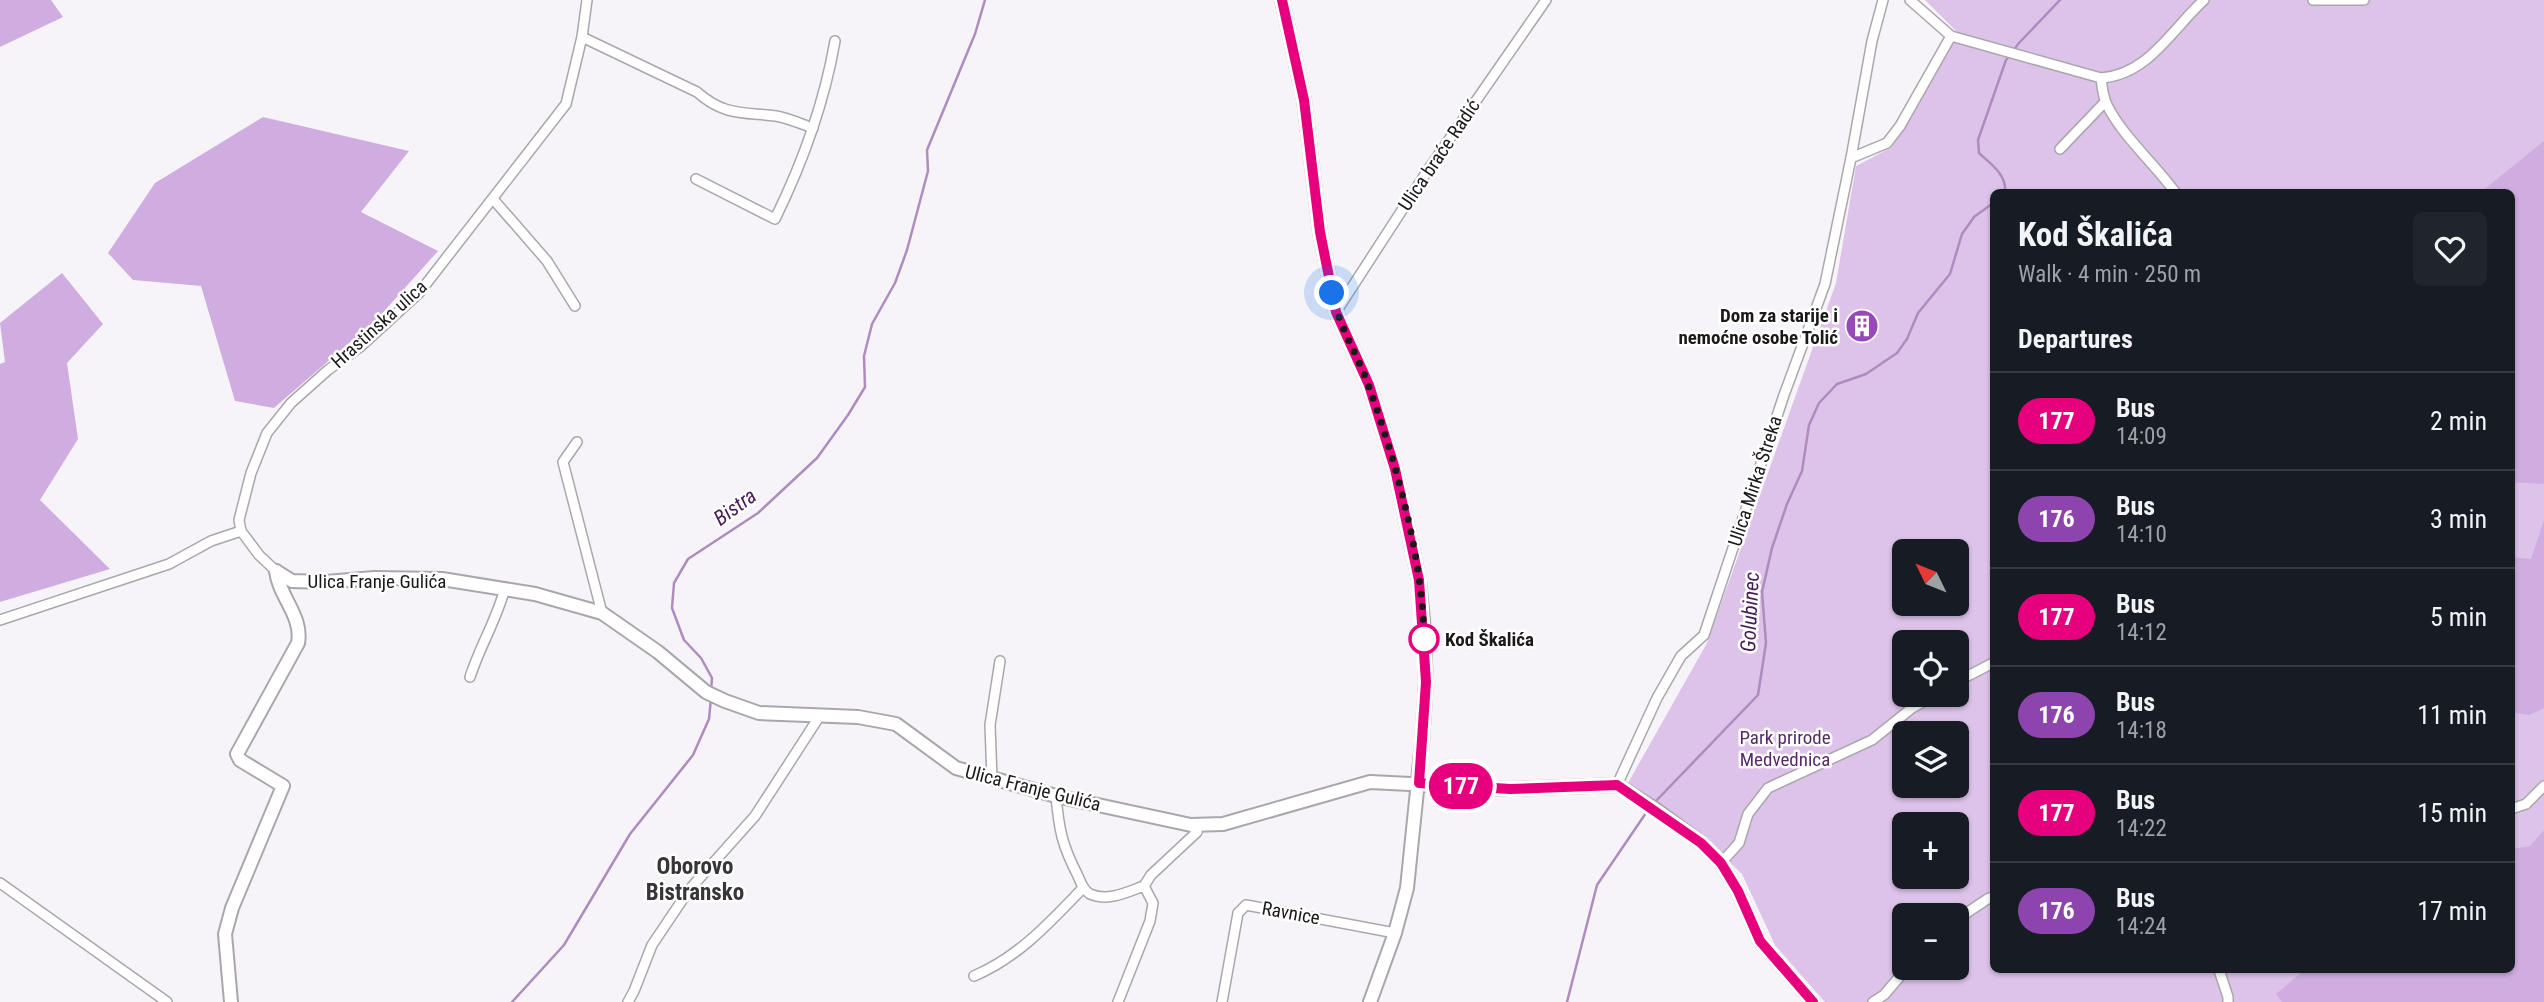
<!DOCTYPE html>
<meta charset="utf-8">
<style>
:root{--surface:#171b24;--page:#20242c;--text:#f1f3f6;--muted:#9ea1a6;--line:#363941}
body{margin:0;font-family:"Roboto Condensed",sans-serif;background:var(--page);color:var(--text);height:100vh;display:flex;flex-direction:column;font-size:26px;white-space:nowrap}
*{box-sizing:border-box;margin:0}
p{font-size:23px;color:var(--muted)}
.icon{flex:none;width:38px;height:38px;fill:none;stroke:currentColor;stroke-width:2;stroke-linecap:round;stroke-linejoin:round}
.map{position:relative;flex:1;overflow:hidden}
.details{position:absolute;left:1990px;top:189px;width:525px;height:784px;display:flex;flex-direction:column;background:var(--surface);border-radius:10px;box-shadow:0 2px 5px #0004}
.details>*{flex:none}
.badge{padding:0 14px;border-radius:23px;font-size:24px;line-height:46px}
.needle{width:46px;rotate:313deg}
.fabs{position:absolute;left:1892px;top:539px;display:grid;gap:14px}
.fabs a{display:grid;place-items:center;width:77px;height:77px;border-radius:10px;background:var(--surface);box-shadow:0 2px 5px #0004;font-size:35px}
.you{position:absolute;width:35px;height:35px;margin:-18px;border:5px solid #fff;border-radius:50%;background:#1a73e8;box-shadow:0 0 0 10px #1a73e833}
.map>.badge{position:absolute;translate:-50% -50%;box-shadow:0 0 0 4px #fff}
h2{padding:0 28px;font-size:26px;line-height:63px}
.round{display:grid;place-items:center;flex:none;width:74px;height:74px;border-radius:10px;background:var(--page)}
.head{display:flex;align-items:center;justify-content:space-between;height:119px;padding:0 28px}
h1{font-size:33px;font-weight:700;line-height:52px}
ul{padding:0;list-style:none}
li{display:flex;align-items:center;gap:21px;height:98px;padding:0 28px;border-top:2px solid var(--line)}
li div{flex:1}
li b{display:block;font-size:26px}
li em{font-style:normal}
li .badge{min-width:77px;font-weight:700;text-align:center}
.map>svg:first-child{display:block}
.green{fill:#ddc3e9;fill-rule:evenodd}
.forest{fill:#d0ade1}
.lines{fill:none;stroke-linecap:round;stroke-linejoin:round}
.stream{stroke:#ae8cbe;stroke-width:2.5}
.street-casing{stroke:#aaa7ac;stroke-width:12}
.secondary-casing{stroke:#aaa7ac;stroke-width:16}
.street{stroke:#fff;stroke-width:9}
.secondary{stroke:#fff;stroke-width:12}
.line-casing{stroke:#fff;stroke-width:16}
.line{stroke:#e6007e;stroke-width:10}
.walk{stroke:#1a191a;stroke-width:7;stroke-dasharray:0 12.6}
.stop-dot{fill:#fff;stroke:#e6007e;stroke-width:3.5}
.labels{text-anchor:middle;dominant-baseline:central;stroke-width:5;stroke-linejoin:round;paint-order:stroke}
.street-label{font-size:19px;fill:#1a191a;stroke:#fff}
.poi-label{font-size:19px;font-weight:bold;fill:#1a191a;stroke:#fff;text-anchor:end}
.stop-label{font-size:19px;font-weight:bold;fill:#1a191a;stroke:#fff;text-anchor:start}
.park-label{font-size:19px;fill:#562a68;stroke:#fff}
.water-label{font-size:21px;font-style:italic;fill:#451a57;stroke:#fff}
.quarter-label{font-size:23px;font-weight:bold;fill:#373538;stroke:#fff}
</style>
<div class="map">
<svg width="2544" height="1002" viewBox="0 0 2544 1002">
<rect width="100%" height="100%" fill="#f7f4f9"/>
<!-- green -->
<path class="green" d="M1925 0H2544V1002H1825L1775 945 1742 874 1692 827 1628 783 1707 643 1836 283 1856 166 1892 147 1958 33ZM1993 192H2511V970H1993ZM1904 551H1956V604H1904ZM1904 642H1956V695H1904ZM1904 733H1956V786H1904ZM1904 824H1956V877H1904ZM1904 915H1956V968H1904Z"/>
<!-- forest -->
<g class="forest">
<path d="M0 0H51L63 17 0 47Z"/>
<path d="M263 117 409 151 361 212 438 251 378 318 274 408 235 401 201 286 133 280 108 253 155 183Z"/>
<path d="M2544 141V484L2511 482V192H2481Z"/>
<path d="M62 273 103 324 67 363 78 439 40 500 110 569 0 602V364L5 362 0 323Z"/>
<path d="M2544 520V708L2529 715 2511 712V557L2531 559Z"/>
<path d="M2544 830V1002H2282L2276 994 2304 970H2511V849L2530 846Z"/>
</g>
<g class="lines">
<!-- stream -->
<g class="stream">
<path d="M2005 192C2007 175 1991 164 1979 153L1978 140 2006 60 2019 43 2060 0"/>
<path d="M711 691 712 678 701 658 684 640 672 608 674 583 688 559 758 513 817 458 848 415 865 387 864 356 872 324 895 283 907 250 928 171 927 150 975 34 985 0"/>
<path d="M1655 802 1758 695 1766 643 1762 592 1772 548 1787 504 1802 471 1809 425 1819 403 1837 384 1866 374 1897 353 1907 339 1918 313 1950 274 1962 234 1974 217 1993 203"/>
<path d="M512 1002 564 945 630 834 693 755 709 719 711 698"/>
<path d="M1567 1002 1597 885 1648 810"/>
</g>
<defs>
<g id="street">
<path d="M1910 0 1951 36 2101 78C2148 75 2172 29 2204 0"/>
<path d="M2313 0H2364"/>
<path d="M582 37 697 92C724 116 743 112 776 116 788 118 801 124 813 128"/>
<path d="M2101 78C2102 87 2103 97 2107 105 2123 137 2154 163 2175 192"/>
<path d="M2060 149 2105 102"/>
<path d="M1851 158 1887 143 1900 126 1951 36"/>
<path d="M696 179 775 219C803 162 824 104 835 41"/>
<path d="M493 199 547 261 575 306"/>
<path d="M1336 312 1428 170 1546 0"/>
<path d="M577 442 563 462 602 613"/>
<path d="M276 571 259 555 241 531 239 520 251 473 267 433 291 403 328 370 360 347 419 293 566 104 582 37 587 0"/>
<path d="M0 620 169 564 211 541 241 531"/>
<path d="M470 677C480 646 497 619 505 588"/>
<path d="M1956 682 1993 663"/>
<path d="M992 779 990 725 1000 661"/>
<path d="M1617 785 1657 698 1681 656 1704 635 1784 395 1825 284 1851 158 1872 41 1883 0"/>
<path d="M1056 796C1059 830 1062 845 1078 876 1081 883 1083 890 1090 894 1108 902 1127 892 1144 886"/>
<path d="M2511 809 2526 804 2544 786"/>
<path d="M1721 863 1739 843 1748 814 1768 788 1872 740 1912 708 1935 695"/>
<path d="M0 883 167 1002"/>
<path d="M1956 920 1989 898"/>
<path d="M2219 970 2228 997V1002"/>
<path d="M974 976C1019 957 1050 922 1083 888"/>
<path d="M628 1002 634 991 652 945 689 890 755 816 819 717"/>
<path d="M1118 1002 1150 921 1153 903 1144 886 1151 875 1197 832 1191 825"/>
<path d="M1222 1002 1238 913 1246 905 1395 933"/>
<path d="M1873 1002 1884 995 1907 968"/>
</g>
<g id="secondary">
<path d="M1282 0 1304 100 1320 232 1336 312 1369 385 1395 469 1419 580 1423 620 1426 682 1422 742 1407 888 1395 933 1370 1002"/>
<path d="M276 571 292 581 326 582 374 578 442 579 535 594 602 613 658 652 706 692 725 701 759 713 858 717 896 724 956 768 1056 796 1191 825 1223 824 1370 782 1510 789 1617 785 1655 809 1701 843 1721 863 1738 891 1760 941 1813 1002"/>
<path d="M231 1002 225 934 232 908 283 786 240 760 237 754 298 643C303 616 279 597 276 571"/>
</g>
</defs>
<!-- street casing -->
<use href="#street" class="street-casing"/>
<!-- secondary casing -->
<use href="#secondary" class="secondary-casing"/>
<!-- street -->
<use href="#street" class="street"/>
<!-- secondary -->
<use href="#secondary" class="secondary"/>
</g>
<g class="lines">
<defs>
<path id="line" d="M1282 0 1304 100 1320 232 1336 312 1369 385 1395 469 1419 580 1426 682 1419 783 1510 789 1617 785 1701 843 1721 863 1738 891 1760 941 1813 1002"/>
</defs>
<!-- line casing -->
<use href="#line" class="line-casing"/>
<!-- line -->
<use href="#line" class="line"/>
<!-- walk -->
<path class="walk" d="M1332 293C1339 327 1358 355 1369 387 1397 465 1423 560 1424 639"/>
</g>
<!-- icons -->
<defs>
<symbol id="building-disc" viewBox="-11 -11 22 22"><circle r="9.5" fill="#9849b9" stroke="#fff"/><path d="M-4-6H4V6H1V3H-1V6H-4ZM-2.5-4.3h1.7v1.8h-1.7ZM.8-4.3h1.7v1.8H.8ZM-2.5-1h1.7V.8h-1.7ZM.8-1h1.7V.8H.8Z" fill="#fff"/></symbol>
</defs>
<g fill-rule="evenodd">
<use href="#building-disc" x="1843" y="307" width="38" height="38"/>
</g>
<!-- markers -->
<circle class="stop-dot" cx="1424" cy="639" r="14"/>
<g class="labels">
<!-- street labels -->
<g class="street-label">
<text transform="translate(1439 155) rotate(-56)">Ulica braće Radić</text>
<text transform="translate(379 324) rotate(-42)">Hrastinska ulica</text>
<text transform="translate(1755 481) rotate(-72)">Ulica Mirka Štreka</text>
<text x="377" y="581">Ulica Franje Gulića</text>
<text transform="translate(1033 788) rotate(14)">Ulica Franje Gulića</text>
<text transform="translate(1291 913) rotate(10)">Ravnice</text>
</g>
<!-- poi labels -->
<g class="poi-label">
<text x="1838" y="315">Dom za starije i<tspan x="1838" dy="22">nemoćne osobe Tolić</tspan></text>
</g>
<!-- stop labels -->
<g class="stop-label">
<text x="1445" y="639">Kod Škalića</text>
</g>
<!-- park labels -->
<g class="park-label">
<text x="1785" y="737">Park prirode<tspan x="1785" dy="22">Medvednica</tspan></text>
</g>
<!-- water labels -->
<g class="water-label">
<text transform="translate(735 507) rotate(-36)">Bistra</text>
<text transform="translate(1750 612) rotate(-87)">Golubinec</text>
</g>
<!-- quarter labels -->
<g class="quarter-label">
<text x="695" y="866">Oborovo<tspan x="695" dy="26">Bistransko</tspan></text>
</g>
</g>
</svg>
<div class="fabs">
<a><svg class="needle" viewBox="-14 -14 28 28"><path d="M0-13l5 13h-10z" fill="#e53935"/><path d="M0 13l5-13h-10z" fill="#9ea1a6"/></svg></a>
<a><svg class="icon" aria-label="locate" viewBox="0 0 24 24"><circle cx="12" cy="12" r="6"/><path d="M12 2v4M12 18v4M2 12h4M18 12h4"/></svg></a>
<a><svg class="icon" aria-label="layers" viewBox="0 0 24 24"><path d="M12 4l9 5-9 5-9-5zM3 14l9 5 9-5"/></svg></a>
<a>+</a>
<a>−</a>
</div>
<div class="you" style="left:1332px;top:293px"></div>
<b class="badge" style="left:1461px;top:786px;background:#e6007e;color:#fff">177</b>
<section class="details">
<div class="head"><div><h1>Kod Škalića</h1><p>Walk · 4 min · 250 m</p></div><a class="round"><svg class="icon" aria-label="heart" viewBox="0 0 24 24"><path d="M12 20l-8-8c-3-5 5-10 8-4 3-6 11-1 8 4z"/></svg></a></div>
<h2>Departures</h2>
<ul>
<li><span class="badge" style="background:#e6007e;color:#fff">177</span><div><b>Bus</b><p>14:09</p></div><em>2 min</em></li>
<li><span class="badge" style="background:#8e44ad;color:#fff">176</span><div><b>Bus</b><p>14:10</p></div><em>3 min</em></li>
<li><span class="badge" style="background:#e6007e;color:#fff">177</span><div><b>Bus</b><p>14:12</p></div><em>5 min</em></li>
<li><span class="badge" style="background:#8e44ad;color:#fff">176</span><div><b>Bus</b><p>14:18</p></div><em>11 min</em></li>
<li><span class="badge" style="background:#e6007e;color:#fff">177</span><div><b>Bus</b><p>14:22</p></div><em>15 min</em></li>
<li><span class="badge" style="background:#8e44ad;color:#fff">176</span><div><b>Bus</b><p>14:24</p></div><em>17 min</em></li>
</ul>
</section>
</div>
